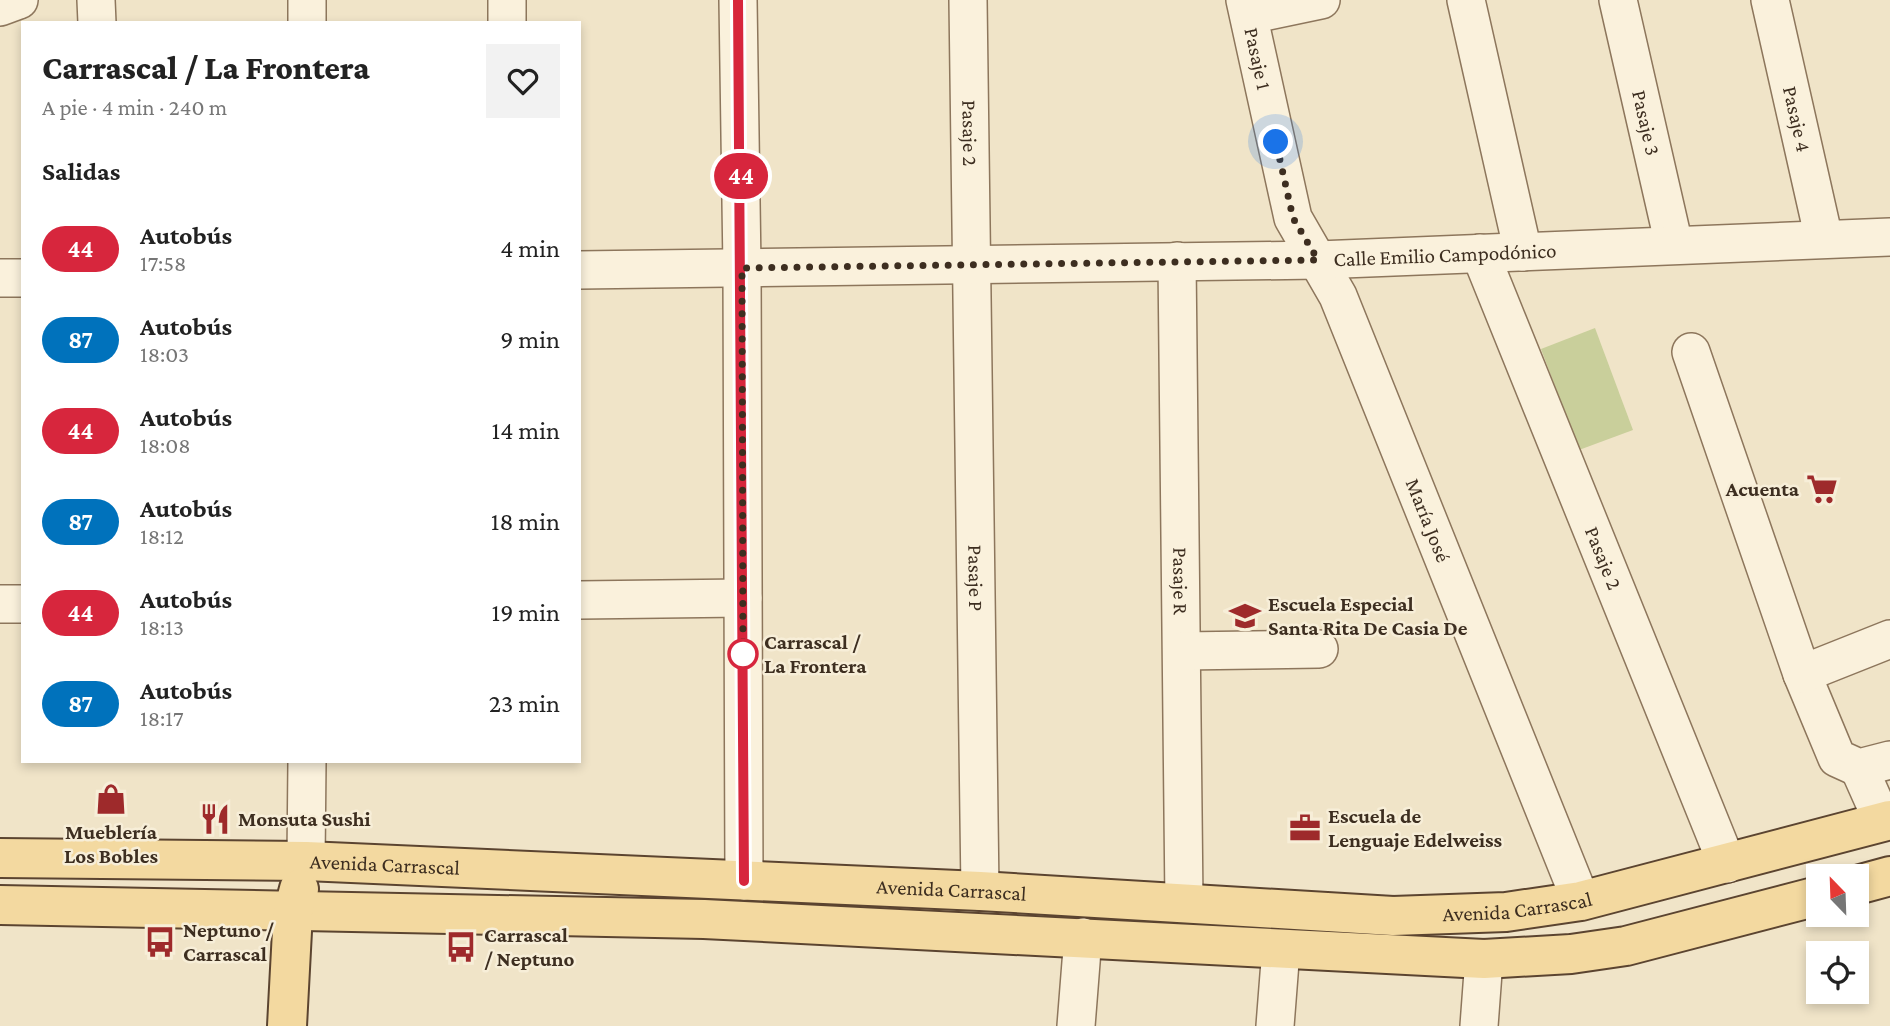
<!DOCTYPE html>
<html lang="es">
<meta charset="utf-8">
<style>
:root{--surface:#fff;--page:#f2f2f2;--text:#222;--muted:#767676}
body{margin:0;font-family:"Crimson Pro",serif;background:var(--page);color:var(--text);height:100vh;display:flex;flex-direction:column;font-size:26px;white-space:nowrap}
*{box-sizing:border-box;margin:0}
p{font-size:23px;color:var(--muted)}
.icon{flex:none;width:38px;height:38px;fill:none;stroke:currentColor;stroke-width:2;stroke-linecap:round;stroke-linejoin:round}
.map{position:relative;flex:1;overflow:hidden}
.details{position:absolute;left:21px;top:21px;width:560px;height:742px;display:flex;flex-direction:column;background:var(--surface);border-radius:0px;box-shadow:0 4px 10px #0003}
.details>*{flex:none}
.badge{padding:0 14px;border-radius:23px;font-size:24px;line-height:46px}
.needle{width:46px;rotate:337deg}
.tools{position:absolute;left:1806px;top:864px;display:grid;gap:14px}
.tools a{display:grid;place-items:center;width:63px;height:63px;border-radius:0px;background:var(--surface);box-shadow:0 4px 10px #0003;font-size:35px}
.you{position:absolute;width:35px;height:35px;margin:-18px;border:5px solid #fff;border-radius:50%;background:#1a73e8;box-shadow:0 0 0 10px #1a73e833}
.map>.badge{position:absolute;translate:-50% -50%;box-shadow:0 0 0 4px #fff}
h2{padding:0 21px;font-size:26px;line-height:63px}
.round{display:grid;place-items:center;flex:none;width:74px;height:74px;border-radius:0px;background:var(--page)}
.summary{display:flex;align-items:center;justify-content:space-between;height:119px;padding:0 21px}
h1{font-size:33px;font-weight:800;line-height:52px}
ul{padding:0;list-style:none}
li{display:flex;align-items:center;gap:21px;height:91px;padding:0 21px}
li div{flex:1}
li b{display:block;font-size:26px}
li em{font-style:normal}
li .badge{min-width:77px;font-weight:700;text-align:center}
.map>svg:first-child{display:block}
.green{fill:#c9cf9b}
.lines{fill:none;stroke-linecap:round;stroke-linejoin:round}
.minor-casing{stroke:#8d765c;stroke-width:40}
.major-casing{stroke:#5b4430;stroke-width:42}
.minor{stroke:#faf1dc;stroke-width:37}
.major{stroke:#f3d9a0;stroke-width:38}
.line-casing{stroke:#fff;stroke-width:16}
.line{stroke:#d7263d;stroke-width:10}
.walk{stroke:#3d2e20;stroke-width:7;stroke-dasharray:0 12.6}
.stop-dot{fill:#fff;stroke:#d7263d;stroke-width:3.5}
.labels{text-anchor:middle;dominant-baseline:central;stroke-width:5;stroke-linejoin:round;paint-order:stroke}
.street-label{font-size:21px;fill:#3d2e20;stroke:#f7eed8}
.poi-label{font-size:21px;font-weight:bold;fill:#3d2e20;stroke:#f7eed8;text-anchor:start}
.stop-label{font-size:21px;font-weight:bold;fill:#3d2e20;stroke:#f7eed8;text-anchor:start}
</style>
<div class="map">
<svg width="1890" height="1026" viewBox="0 0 1890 1026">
<rect width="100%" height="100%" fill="#f0e4c8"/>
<!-- green -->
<path class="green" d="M1595 328 1633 430 1579 450 1541 349Z"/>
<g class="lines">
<defs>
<g id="minor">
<path d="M96 0 97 23"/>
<path d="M307 0V23"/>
<path d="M738 0 742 268 744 881"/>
<path id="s1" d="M968 0 980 891"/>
<path id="s2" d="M1245 0 1293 218 1338 296 1581 901"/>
<path d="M1466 0 1523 252"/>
<path id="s3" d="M1618 0 1674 245"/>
<path id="s4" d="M1770 0 1824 239"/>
<path d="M0 7 19 0"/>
<path d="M1249 15 1321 0"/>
<path d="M507 23V0"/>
<path id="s5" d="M1480 253 1727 864"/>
<path id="s6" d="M1177 261 1184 903"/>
<path id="s7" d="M579 270 1318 260 1890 237"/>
<path d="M0 278H23"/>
<path d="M1691 352 1802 674 1837 758 1859 768 1890 760"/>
<path d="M579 600 743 598"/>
<path d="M0 604H23"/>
<path d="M1182 651 1319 649"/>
<path d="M1802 674 1890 639"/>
<path d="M1859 768 1883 822"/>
<path d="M306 861 307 761"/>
<path d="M1076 1026 1083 937"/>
<path d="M1275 1026 1281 949"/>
<path d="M1479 1026 1484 959"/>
</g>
<g id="major">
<path id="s8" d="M0 858 306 861 980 891 1393 916 1506 912 1581 901 1890 820"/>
<path d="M1857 885 1890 876"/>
<path d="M0 905 704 919 1484 959 1571 954 1626 946 1818 896"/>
<path d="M287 1026 293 912 299 889"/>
</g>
</defs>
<!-- minor casing -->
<use href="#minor" class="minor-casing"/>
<!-- major casing -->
<use href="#major" class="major-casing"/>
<!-- minor -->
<use href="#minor" class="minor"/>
<!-- major -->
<use href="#major" class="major"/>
</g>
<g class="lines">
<defs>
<path id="line" d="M738 0 744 881"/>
</defs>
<!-- line casing -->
<use href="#line" class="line-casing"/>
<!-- line -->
<use href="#line" class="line"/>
<!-- walk -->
<path class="walk" d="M743 654 742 268 1318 260 1293 218 1276 142"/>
</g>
<!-- icons -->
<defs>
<symbol id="supermarket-bare" viewBox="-9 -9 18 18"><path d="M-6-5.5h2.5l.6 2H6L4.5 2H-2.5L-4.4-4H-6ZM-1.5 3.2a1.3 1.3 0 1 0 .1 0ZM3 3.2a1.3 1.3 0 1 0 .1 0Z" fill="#9e2a2b" stroke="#f7eed8" stroke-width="2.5" paint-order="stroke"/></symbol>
<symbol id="school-bare" viewBox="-9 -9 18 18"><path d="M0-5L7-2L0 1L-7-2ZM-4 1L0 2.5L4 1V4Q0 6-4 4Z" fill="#9e2a2b" stroke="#f7eed8" stroke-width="2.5" paint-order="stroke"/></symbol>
<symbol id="shop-bare" viewBox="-9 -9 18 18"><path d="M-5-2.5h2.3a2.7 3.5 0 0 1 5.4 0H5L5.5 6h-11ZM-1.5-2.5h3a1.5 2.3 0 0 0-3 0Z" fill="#9e2a2b" stroke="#f7eed8" stroke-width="2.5" paint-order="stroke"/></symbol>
<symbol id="restaurant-bare" viewBox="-9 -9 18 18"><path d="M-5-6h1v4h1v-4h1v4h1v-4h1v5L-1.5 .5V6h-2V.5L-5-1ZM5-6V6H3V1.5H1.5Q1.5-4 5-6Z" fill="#9e2a2b" stroke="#f7eed8" stroke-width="2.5" paint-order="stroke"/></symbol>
<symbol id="office-bare" viewBox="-9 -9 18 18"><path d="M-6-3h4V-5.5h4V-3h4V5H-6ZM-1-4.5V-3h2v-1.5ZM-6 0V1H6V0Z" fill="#9e2a2b" stroke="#f7eed8" stroke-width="2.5" paint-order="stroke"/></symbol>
<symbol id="bus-bare" viewBox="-9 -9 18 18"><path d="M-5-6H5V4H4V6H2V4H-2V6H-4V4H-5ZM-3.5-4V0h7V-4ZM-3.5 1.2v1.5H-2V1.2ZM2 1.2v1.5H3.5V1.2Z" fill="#9e2a2b" stroke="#f7eed8" stroke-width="2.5" paint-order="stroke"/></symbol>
</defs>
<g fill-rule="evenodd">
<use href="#supermarket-bare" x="1800" y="467" width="44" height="44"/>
<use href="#school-bare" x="1223" y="594" width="44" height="44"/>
<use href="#shop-bare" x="89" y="777" width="44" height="44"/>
<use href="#restaurant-bare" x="193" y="797" width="44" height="44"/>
<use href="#office-bare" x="1283" y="806" width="44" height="44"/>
<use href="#bus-bare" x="138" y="920" width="44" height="44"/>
<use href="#bus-bare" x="439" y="925" width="44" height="44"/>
</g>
<!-- markers -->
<circle class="stop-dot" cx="743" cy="654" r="14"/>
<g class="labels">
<!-- street labels -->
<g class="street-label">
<text stroke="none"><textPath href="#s2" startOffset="60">Pasaje 1</textPath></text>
<text stroke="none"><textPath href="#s4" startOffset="122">Pasaje 4</textPath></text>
<text stroke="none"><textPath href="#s3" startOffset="126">Pasaje 3</textPath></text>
<text stroke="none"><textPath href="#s1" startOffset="133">Pasaje 2</textPath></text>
<text stroke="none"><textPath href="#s7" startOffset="866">Calle Emilio Campodónico</textPath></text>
<text stroke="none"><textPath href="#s2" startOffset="555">María José</textPath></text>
<text stroke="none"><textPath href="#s5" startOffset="329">Pasaje 2</textPath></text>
<text stroke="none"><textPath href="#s1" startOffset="578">Pasaje P</textPath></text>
<text stroke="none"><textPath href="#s6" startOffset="320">Pasaje R</textPath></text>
<text stroke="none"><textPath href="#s8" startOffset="385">Avenida Carrascal</textPath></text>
<text stroke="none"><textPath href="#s8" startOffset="952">Avenida Carrascal</textPath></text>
<text stroke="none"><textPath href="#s8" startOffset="1519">Avenida Carrascal</textPath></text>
</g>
<!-- poi labels -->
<g class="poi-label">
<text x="1799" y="489" text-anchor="end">Acuenta</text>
<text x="1268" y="604">Escuela Especial<tspan x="1268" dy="24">Santa Rita De Casia De</tspan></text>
<text x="1328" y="816">Escuela de<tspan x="1328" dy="24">Lenguaje Edelweiss</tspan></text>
<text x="238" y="819">Monsuta Sushi</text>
<text x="111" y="832" text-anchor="middle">Mueblería<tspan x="111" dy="24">Los Bobles</tspan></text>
<text x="183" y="930">Neptuno /<tspan x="183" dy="24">Carrascal</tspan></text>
<text x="484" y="935">Carrascal<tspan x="484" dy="24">/ Neptuno</tspan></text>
</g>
<!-- stop labels -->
<g class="stop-label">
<text x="764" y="642">Carrascal /<tspan x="764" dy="24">La Frontera</tspan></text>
</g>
</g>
</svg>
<div class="tools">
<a><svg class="needle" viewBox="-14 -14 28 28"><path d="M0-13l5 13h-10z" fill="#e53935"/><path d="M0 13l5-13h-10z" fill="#767676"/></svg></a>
<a><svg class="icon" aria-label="locate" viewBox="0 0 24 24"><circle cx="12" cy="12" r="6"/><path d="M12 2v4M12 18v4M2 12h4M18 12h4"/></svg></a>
</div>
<div class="you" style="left:1276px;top:142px"></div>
<b class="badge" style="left:741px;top:176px;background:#d7263d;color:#fff">44</b>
<section class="details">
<div class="summary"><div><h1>Carrascal / La Frontera</h1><p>A pie · 4 min · 240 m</p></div><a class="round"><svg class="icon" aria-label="heart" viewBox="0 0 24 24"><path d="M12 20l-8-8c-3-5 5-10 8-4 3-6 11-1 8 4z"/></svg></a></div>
<h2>Salidas</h2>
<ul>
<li><span class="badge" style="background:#d7263d;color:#fff">44</span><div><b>Autobús</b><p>17:58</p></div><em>4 min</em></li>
<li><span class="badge" style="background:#0072bc;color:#fff">87</span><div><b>Autobús</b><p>18:03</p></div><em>9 min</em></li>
<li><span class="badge" style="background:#d7263d;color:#fff">44</span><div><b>Autobús</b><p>18:08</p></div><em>14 min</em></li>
<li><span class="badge" style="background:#0072bc;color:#fff">87</span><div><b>Autobús</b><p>18:12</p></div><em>18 min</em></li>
<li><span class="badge" style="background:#d7263d;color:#fff">44</span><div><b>Autobús</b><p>18:13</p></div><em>19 min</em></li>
<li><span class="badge" style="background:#0072bc;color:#fff">87</span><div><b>Autobús</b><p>18:17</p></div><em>23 min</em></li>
</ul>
</section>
</div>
